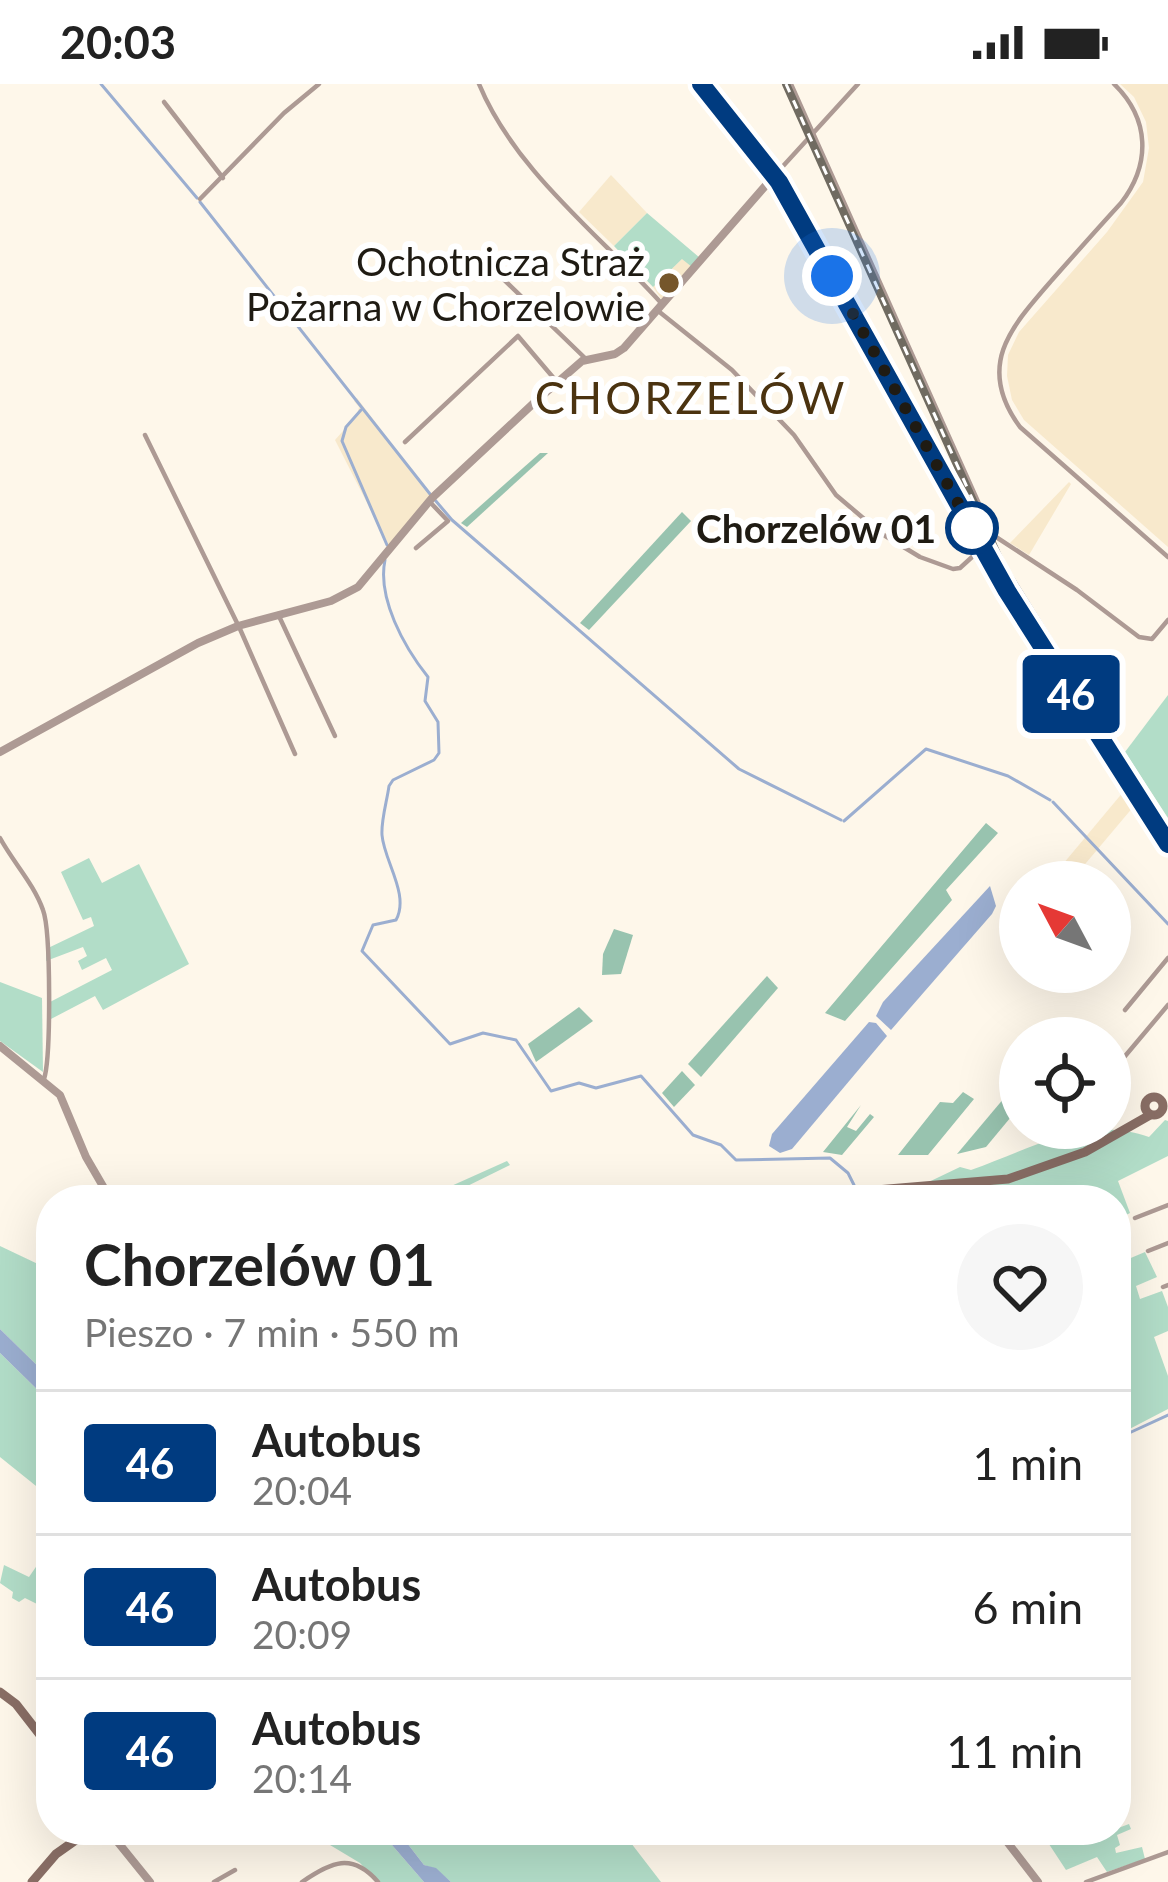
<!DOCTYPE html>
<html lang="pl">
<meta charset="utf-8">
<style>
:root{--surface:#fff;--page:#f6f6f6;--text:#222;--muted:#767676;--line:#e0e0e0}
body{margin:0;font-family:Lato,sans-serif;background:var(--page);color:var(--text);height:100vh;display:flex;flex-direction:column;font-size:45px;white-space:nowrap}
*{box-sizing:border-box;margin:0}
p{font-size:39px;color:var(--muted)}
.icon{flex:none;width:66px;height:66px;fill:none;stroke:currentColor;stroke-width:2;stroke-linecap:round;stroke-linejoin:round}
.map{position:relative;flex:1;overflow:hidden}
.sheet{position:absolute;left:36px;top:1101px;width:1095px;height:660px;display:flex;flex-direction:column;background:var(--surface);border-radius:48px;box-shadow:0 12px 48px #0002}
.sheet>*{flex:none}
.badge{padding:0 24px;border-radius:9px;font-size:42px;line-height:78px}
.needle{width:78px;rotate:311deg}
.controls{position:absolute;left:999px;top:777px;display:grid;gap:24px}
.controls a{display:grid;place-items:center;width:132px;height:132px;border-radius:50%;background:var(--surface);box-shadow:0 12px 48px #0002;font-size:60px}
.you{position:absolute;width:60px;height:60px;margin:-30px;border:9px solid #fff;border-radius:50%;background:#1a73e8;box-shadow:0 0 0 18px #1a73e833}
.map>.badge{position:absolute;translate:-50% -50%;box-shadow:0 0 0 6px #fff}
.round{display:grid;place-items:center;flex:none;width:126px;height:126px;border-radius:63px;background:var(--page)}
.head{display:flex;align-items:center;justify-content:space-between;height:204px;padding:0 48px}
h1{font-size:57px;font-weight:700;line-height:90px}
ul{padding:0;list-style:none}
li{display:flex;align-items:center;gap:36px;height:144px;padding:0 48px;border-top:3px solid var(--line)}
li div{flex:1}
li b{display:block;font-size:45px}
li em{font-style:normal}
li .badge{min-width:132px;font-weight:700;text-align:center}
.status{display:flex;justify-content:space-between;align-items:center;height:84px;padding:0 60px;background:var(--surface);direction:ltr}
.status svg{height:33px;fill:currentColor}
.map>svg:first-child{display:block}
.built{fill:#f8e9cc}
.green{fill:#b2ddc8}
.forest{fill:#98c3af}
.water{fill:#9baed0}
.lines{fill:none;stroke-linecap:round;stroke-linejoin:round}
.stream{stroke:#9baed0;stroke-width:3}
.minor{stroke:#ad9a94;stroke-width:4.5}
.tertiary{stroke:#ad9a94;stroke-width:8}
.secondary{stroke:#896e65;stroke-width:9}
.rail-casing{stroke:#706b61;stroke-width:8}
.rail{stroke:#fff;stroke-width:3;stroke-dasharray:9;stroke-linecap:butt}
.line-casing{stroke:#fff;stroke-width:27}
.line{stroke:#003b80;stroke-width:18}
.walk{stroke:#1f1b13;stroke-width:12;stroke-dasharray:0 21.6}
.poi-dot{fill:#75562b;stroke:#fff;stroke-width:4.5}
.stop-dot{fill:#fff;stroke:#003b80;stroke-width:6}
.labels{text-anchor:middle;dominant-baseline:central;stroke-width:12;stroke-linejoin:round;paint-order:stroke}
.poi-label{font-size:39px;fill:#1f1b13;stroke:#fff;text-anchor:end}
.stop-label{font-size:39px;font-weight:bold;fill:#1f1b13;stroke:#fff;text-anchor:end}
.quarter-label{font-size:45px;letter-spacing:3px;fill:#4b3310;stroke:#fff}
</style>
<div class="status"><b>20:03</b><svg viewBox="0 0 49 12"><path d="M0 12V9h3v3zM5 12V6h3v6zM10 12V3h3v9zM15 12V0h3v12zM26 1h20v11H26zM47 4h2v5h-2z"/></svg></div>
<div class="map">
<svg width="1168" height="1798" viewBox="0 0 1168 1798">
<rect width="100%" height="100%" fill="#fef7ea"/>
<!-- built -->
<g class="built">
<path d="M1120 0H1168V463L1024 336 1012 316 1007 292 1008 271 1019 248 1107 148 1143 98 1149 64 1146 38 1134 13Z"/>
<path d="M611 91 647 129 614 162 579 128Z"/>
<path d="M683 174 692 183 662 216 653 203Z"/>
<path d="M357 314 434 416 389 462 335 356 357 331 359 323 354 317Z"/>
<path d="M1069 398 1071 400 1029 471 1010 459Z"/>
<path d="M1124 707 1134 722 1070 798H1048Z"/>
</g>
<!-- green -->
<g class="green">
<path d="M647 129 700 174 692 183 682 175 653 203 614 162Z"/>
<path d="M1168 611V734L1125 668Z"/>
<path d="M89 774 102 799 139 780 189 880 103 926 95 912 51 935 50 918 112 886 106 874 82 886 78 877 87 872 83 863 46 877V865L94 842 91 833 83 836 61 788Z"/>
<path d="M0 898 42 914 43 988 0 957Z"/>
<path d="M1165 1036 1168 1037V1072L1118 1097 1130 1129 1116 1136V1116H1053L1050 1108C1019 1120 1001 1115 971 1102L940 1116H891L960 1083 971 1086C1030 1065 1087 1031 1149 1053Z"/>
<path d="M507 1077 510 1081 439 1116H420Z"/>
<path d="M1116 1150 1126 1176 1145 1168 1157 1193 1136 1202 1140 1215 1162 1207 1168 1223V1247L1154 1253 1168 1292V1325L1116 1352V1282L1131 1276 1116 1240Z"/>
<path d="M0 1162 40 1181 51 1179V1295L0 1245Z"/>
<path d="M0 1269 51 1319V1414L0 1373Z"/>
<path d="M51 1461V1474L39 1495 51 1506V1527L25 1514 19 1518 12 1514 13 1508 0 1499 4 1481 29 1493Z"/>
<path d="M1129 1740 1131 1745 1117 1751 1120 1761 1115 1764 1116 1769 1142 1763 1145 1775 1107 1788 1097 1773 1066 1786 1045 1754 1055 1746H1078L1086 1756Z"/>
<path d="M305 1746H379L424 1798H378L360 1779Z"/>
<path d="M397 1746H621L661 1798H451L436 1785 424 1781Z"/>
</g>
<!-- forest -->
<g class="forest">
<path d="M540 369H548L467 443 461 439Z"/>
<path d="M682 428 691 437 589 546 580 539Z"/>
<path d="M986 739 998 749 946 806 952 816 845 937 825 929Z"/>
<path d="M614 845 633 851 621 890 602 891 603 870Z"/>
<path d="M767 892 778 904 701 993 688 980Z"/>
<path d="M579 923 593 937 536 978 528 960Z"/>
<path d="M682 987 695 1001 674 1023 662 1009Z"/>
<path d="M1020 995V1022L986 1063 957 1070Z"/>
<path d="M963 1008 974 1015 928 1071H898L940 1018 953 1019Z"/>
<path d="M861 1021 847 1043 856 1047 870 1030 874 1033 842 1071 823 1068Z"/>
</g>
<!-- water -->
<g class="water">
<path d="M990 802 996 822 992 830 891 946 876 932 883 918Z"/>
<path d="M869 938 876 939 887 952 792 1065 780 1069 769 1062 772 1050Z"/>
<path d="M0 1245 51 1295V1319L0 1269Z"/>
<path d="M379 1746H397L424 1781 436 1784 451 1798H424Z"/>
</g>
<g class="lines">
<!-- stream -->
<g class="stream">
<path d="M101 0 197 114"/>
<path d="M200 118 430 410"/>
<path d="M361 326 346 343 342 357 387 461"/>
<path d="M435 416 452 436 739 685 841 736"/>
<path d="M385 476C377 514 404 563 428 593L425 617 438 638 439 669 434 676 393 696 389 702C387 717 381 736 382 751 384 777 410 811 396 836L373 841 362 867 450 960 483 949 516 956 551 1007 579 999 596 1004 641 992 693 1051 721 1061 736 1076 830 1074 848 1089 854 1101"/>
<path d="M1053 718 1168 840"/>
<path d="M844 737 926 665 1008 692 1050 716"/>
<path d="M858 1112 864 1116"/>
<path d="M1116 1355 1168 1331"/>
</g>
<!-- minor -->
<g class="minor">
<path d="M479 0C515 87 600 151 662 220"/>
<path d="M791 0 993 451 1077 506 1139 553 1152 555 1168 536"/>
<path d="M1114 0C1150 35 1151 80 1121 119 1098 144 1075 170 1052 196 1011 243 975 282 1020 343L1168 473"/>
<path d="M164 18 223 94"/>
<path d="M774 92 858 0"/>
<path d="M200 115 284 29 319 0"/>
<path d="M500 192 586 275"/>
<path d="M657 226 732 286 794 351 836 411 882 450 920 473 953 485 960 484 983 463"/>
<path d="M145 351 240 545 295 670"/>
<path d="M405 358 518 252 557 298"/>
<path d="M416 464 448 437 429 417"/>
<path d="M278 530 335 652"/>
<path d="M0 754C13 778 34 800 43 826 51 847 51 974 44 995"/>
<path d="M1125 926 1168 874"/>
<path d="M1110 990 1168 921"/>
<path d="M1135 1134 1168 1121"/>
<path d="M1148 1167 1168 1159"/>
<path d="M1163 1203 1168 1201"/>
<path d="M214 1798 235 1786"/>
<path d="M302 1798C331 1778 352 1768 378 1798"/>
<path d="M1086 1798 1168 1768"/>
</g>
<!-- tertiary -->
<g class="tertiary">
<path d="M0 668 198 559 238 542 331 517 358 503 432 414 536 317 582 277 615 270 624 264 773 93"/>
<path d="M0 962 60 1011 86 1073 111 1116"/>
<path d="M108 1746 150 1798"/>
<path d="M998 1746 1038 1798"/>
</g>
<!-- secondary -->
<g class="secondary">
<path d="M701 0 787 111 1007 507 1168 760"/>
<circle cx="1154" cy="1022" r="9"/>
<path d="M755 1116 1008 1095 1085 1068 1150 1031"/>
<path d="M0 1608 16 1620 51 1665"/>
<path d="M32 1798 56 1770 90 1746"/>
</g>
<defs>
<path id="rail" d="M786 0 1002 481 1168 747"/>
</defs>
<!-- rail casing -->
<use href="#rail" class="rail-casing"/>
<!-- rail -->
<use href="#rail" class="rail"/>
</g>
<g class="lines">
<defs>
<path id="line" d="M701 0 779 98 1007 507 1168 760"/>
</defs>
<!-- line casing -->
<use href="#line" class="line-casing"/>
<!-- line -->
<use href="#line" class="line"/>
<!-- walk -->
<path class="walk" d="M832 192 974 448 972 444"/>
</g>
<!-- markers -->
<circle class="poi-dot" cx="669" cy="199" r="12"/>
<circle class="stop-dot" cx="972" cy="444" r="24"/>
<g class="labels">
<!-- poi labels -->
<g class="poi-label">
<text x="645" y="177">Ochotnicza Straż<tspan x="645" dy="45">Pożarna w Chorzelowie</tspan></text>
</g>
<!-- stop labels -->
<g class="stop-label">
<text x="936" y="444">Chorzelów 01</text>
</g>
<!-- quarter labels -->
<g class="quarter-label">
<text x="691" y="313">CHORZELÓW</text>
</g>
</g>
</svg>
<div class="controls">
<a><svg class="needle" viewBox="-14 -14 28 28"><path d="M0-13l5 13h-10z" fill="#e53935"/><path d="M0 13l5-13h-10z" fill="#767676"/></svg></a>
<a><svg class="icon" aria-label="locate" viewBox="0 0 24 24"><circle cx="12" cy="12" r="6"/><path d="M12 2v4M12 18v4M2 12h4M18 12h4"/></svg></a>
</div>
<div class="you" style="left:832px;top:192px"></div>
<b class="badge" style="left:1071px;top:610px;background:#003b80;color:#fff">46</b>
<section class="sheet">
<div class="head"><div><h1>Chorzelów 01</h1><p>Pieszo · 7 min · 550 m</p></div><a class="round"><svg class="icon" aria-label="heart" viewBox="0 0 24 24"><path d="M12 20l-8-8c-3-5 5-10 8-4 3-6 11-1 8 4z"/></svg></a></div>
<ul>
<li><span class="badge" style="background:#003b80;color:#fff">46</span><div><b>Autobus</b><p>20:04</p></div><em>1 min</em></li>
<li><span class="badge" style="background:#003b80;color:#fff">46</span><div><b>Autobus</b><p>20:09</p></div><em>6 min</em></li>
<li><span class="badge" style="background:#003b80;color:#fff">46</span><div><b>Autobus</b><p>20:14</p></div><em>11 min</em></li>
</ul>
</section>
</div>
